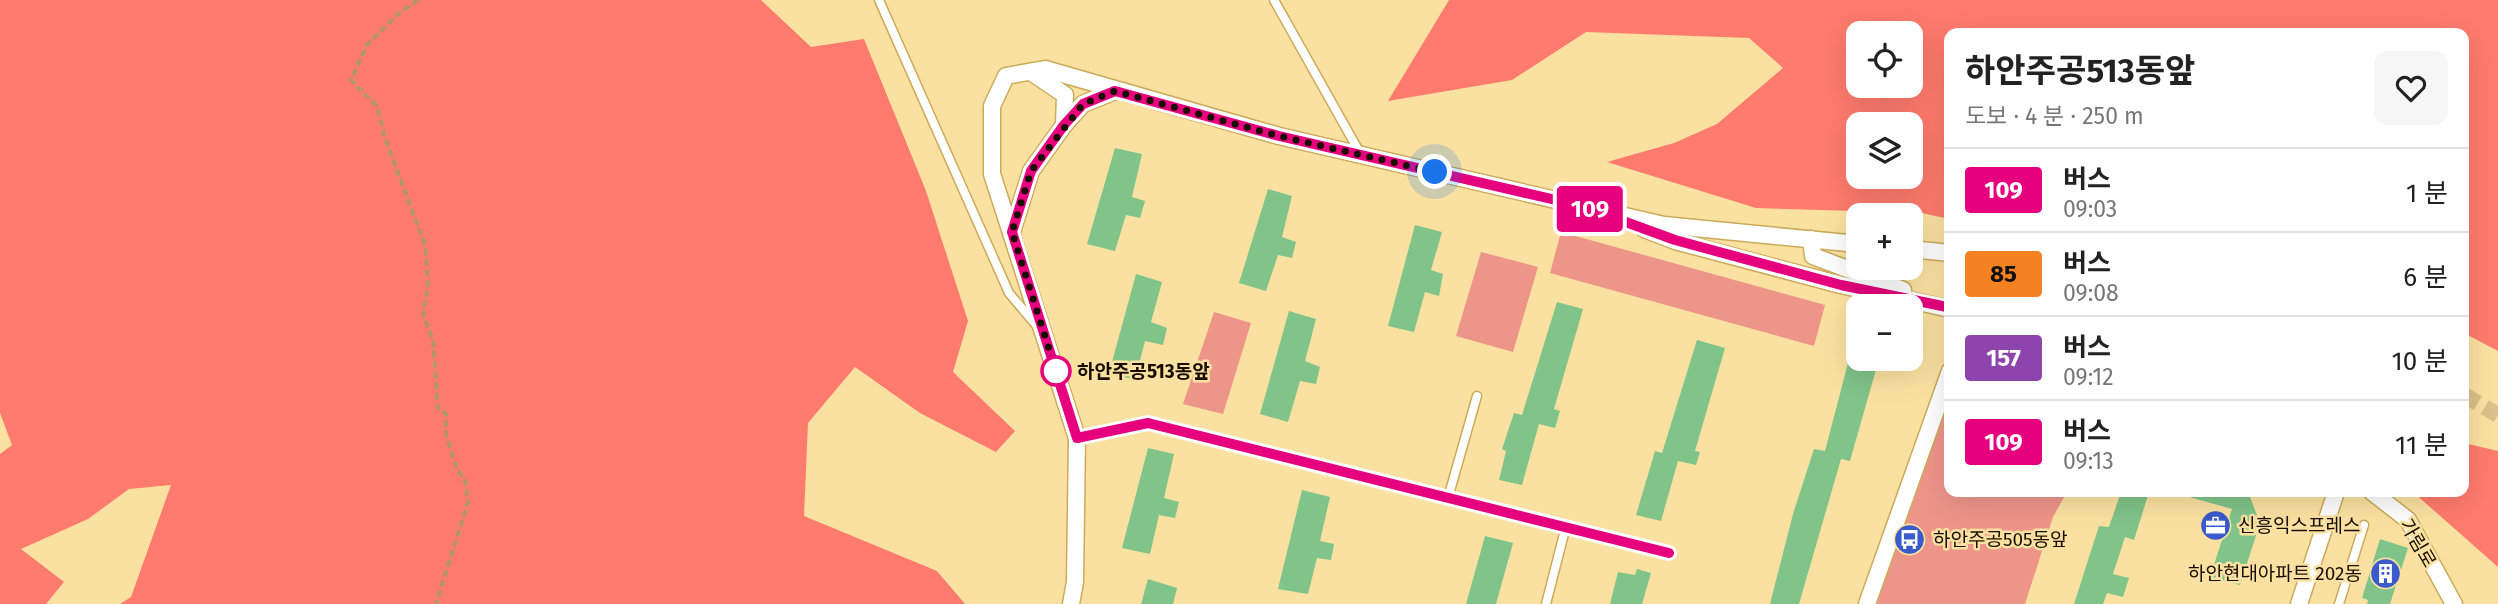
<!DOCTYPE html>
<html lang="ko">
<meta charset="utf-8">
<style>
:root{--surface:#fff;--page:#f6f6f6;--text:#222;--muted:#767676;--line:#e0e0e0}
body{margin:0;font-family:"Fira Sans","Noto Sans KR",sans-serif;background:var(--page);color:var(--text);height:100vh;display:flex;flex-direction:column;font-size:26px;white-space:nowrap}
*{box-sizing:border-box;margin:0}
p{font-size:23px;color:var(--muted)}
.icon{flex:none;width:38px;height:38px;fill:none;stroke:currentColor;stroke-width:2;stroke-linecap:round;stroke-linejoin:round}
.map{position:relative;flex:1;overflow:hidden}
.drawer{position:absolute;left:1944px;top:28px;width:525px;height:469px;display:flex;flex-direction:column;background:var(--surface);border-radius:14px;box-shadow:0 7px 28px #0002}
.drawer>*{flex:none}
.badge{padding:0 14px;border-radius:5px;font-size:24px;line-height:46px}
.tools{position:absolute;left:1846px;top:21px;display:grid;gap:14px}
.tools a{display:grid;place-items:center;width:77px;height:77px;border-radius:14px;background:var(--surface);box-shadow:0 7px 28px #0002;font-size:35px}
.you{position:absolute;width:35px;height:35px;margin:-18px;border:5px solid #fff;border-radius:50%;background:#1a73e8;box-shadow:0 0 0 10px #1a73e833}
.map>.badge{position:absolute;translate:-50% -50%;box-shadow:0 0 0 4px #fff}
.round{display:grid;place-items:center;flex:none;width:74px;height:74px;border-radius:14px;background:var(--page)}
.overview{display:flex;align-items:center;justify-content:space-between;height:119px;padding:0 21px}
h1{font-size:33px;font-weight:700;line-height:52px}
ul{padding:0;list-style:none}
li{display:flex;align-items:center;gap:21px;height:84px;padding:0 21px;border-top:2px solid var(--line)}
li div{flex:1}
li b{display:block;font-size:26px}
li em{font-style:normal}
li .badge{min-width:77px;font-weight:700;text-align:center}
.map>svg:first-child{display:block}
.green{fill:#ee9589}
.forest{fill:#fe7b6d;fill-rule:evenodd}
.building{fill:#80c489}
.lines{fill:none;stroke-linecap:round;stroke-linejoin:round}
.street-tunnel{stroke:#d9c189;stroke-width:16;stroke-dasharray:16 8;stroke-linecap:butt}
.lane-casing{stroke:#cbab5a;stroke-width:11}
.street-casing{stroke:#cbab5a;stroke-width:19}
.path{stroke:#ae996a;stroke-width:3.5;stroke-dasharray:7 3.5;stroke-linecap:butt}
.lane{stroke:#fff;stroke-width:8}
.street{stroke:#fff;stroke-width:16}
.line-casing{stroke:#fff;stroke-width:16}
.line{stroke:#e6007e;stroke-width:10}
.walk{stroke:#180e00;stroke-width:7;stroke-dasharray:0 12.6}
.stop-dot{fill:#fff;stroke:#e6007e;stroke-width:3.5}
.labels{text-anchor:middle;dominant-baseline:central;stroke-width:5;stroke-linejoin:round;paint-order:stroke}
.stop-label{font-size:19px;font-weight:bold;fill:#180e00;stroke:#fbe1a1;text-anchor:start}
.poi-label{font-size:19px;fill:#180e00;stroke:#fbe1a1;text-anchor:start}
.street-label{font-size:19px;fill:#180e00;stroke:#fbe1a1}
</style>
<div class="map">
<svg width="2498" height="604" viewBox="0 0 2498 604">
<rect width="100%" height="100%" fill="#fbe1a1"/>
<!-- green -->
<g class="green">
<path d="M1561 232 1825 305 1814 346 1550 273Z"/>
<path d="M1481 252 1538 267 1513 352 1456 336Z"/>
<path d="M1214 312 1251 323 1223 414 1183 404Z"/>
<path d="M1949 371 1950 492H2067L2053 517 2025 604H1867Z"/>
</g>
<!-- forest -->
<g class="forest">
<path d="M0 0H761L811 47 864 39 926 191 968 321 953 372 1015 431 996 452 920 413 855 367 808 423 804 516 937 571 965 604H120L131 597 171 485 129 489 88 519 21 549 64 582 46 604H0V454L12 445 0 413Z"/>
<path d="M1449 0H2498V351L2464 333V33H1950L1949 219 1922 213 1756 208 1607 162 1674 143 1717 124 1783 68 1749 38 1586 32 1512 80 1388 101ZM1858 33H1911V86H1858ZM1858 124H1911V177H1858Z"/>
<path d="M2464 443 2498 451V567L2413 492H2464Z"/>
</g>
<!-- building -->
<g class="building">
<path d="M1115 148 1142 154 1132 197 1145 201 1140 218 1126 215 1115 251 1087 244Z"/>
<path d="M1268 189 1292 196 1282 237 1296 242 1292 258 1278 255 1266 291 1239 283Z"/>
<path d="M1415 225 1442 232 1431 270 1443 274 1439 296 1425 292 1414 332 1388 326Z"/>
<path d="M1136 274 1162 282 1151 322 1167 328 1163 345 1145 341 1135 380 1109 373Z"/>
<path d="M1557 302 1583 309 1554 409 1560 411 1555 428 1539 424 1522 485 1499 480 1506 451 1502 449 1514 413 1522 415Z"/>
<path d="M1289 311 1316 319 1305 361 1320 367 1316 384 1300 381 1288 422 1260 414Z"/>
<path d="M1697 340 1725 348 1695 451 1700 452 1696 465 1678 461 1661 521 1636 515 1655 451 1662 453Z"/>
<path d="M1849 359H1879L1850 461 1841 459 1799 604H1770L1793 514 1814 449 1825 451Z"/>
<path d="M1148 448 1174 454 1164 498 1179 502 1175 518 1159 515 1150 554 1122 548Z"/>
<path d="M1302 490 1330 497 1320 541 1334 544 1331 560 1317 558 1308 594 1278 589Z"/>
<path d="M2121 492H2149L2134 540 2125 537 2113 574 2129 578 2123 597 2107 593 2103 604H2074L2099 526 2109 527Z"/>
<path d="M2187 492H2248L2260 523 2240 585 2210 577 2232 509 2186 496Z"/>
<path d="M1485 536 1513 543 1496 604H1466Z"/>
<path d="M2380 539 2408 548 2390 604H2367L2368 600 2362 598Z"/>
<path d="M1637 569 1651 573 1642 604H1610L1618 572 1635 575Z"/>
<path d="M1148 579 1177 588 1173 604H1141Z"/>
</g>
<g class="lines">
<!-- street-tunnel -->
<path class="street-tunnel" d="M2464 395 2498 415"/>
<defs>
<g id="lane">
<path d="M879 0 1009 293 1036 325"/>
<path d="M1274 0 1360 153"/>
<path d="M1077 438 1148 423 1669 553"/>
<path d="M1448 498 1477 396"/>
<path d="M1546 604 1566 526"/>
<path d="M2339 604 2364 525"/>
</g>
<g id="street">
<path d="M1031 72 1065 95 1064 125"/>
<path d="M1644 229 1675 241 1841 285 1950 309"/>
<path d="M1012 232 1031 171 1064 125 1083 104 1115 91"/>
<path d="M1811 239 1813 256 1903 290"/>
<path d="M1911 249 1950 253"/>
<path d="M2372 492 2408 520 2454 604"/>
<path d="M1071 604 1075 582 1077 438 992 174V106L1006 76 1045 69 1279 136 1664 225 1858 244"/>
<path d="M1867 604 1950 371"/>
<path d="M2299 604 2336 492"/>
</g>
</defs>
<!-- lane casing -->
<use href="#lane" class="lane-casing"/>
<!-- street casing -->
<use href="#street" class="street-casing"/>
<!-- path -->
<path class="path" d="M418 0 398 14 367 45 351 80 377 106 385 138 425 245 428 285 423 314 433 341 438 408 446 414V434L457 469 465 481 468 502 436 604"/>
<!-- lane -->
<use href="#lane" class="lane"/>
<!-- street -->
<use href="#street" class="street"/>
</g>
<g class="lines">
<defs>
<path id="line" d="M1669 553 1148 423 1077 438 1012 232 1031 171 1064 125 1083 104 1115 91 1279 136 1582 206 1675 240 1841 285 1947 307 1950 311"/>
</defs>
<!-- line casing -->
<use href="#line" class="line-casing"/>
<!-- line -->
<use href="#line" class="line"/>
<!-- walk -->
<path class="walk" d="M1056 371 1012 232 1031 171 1083 104 1115 91 1279 136 1435 172"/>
</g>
<!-- icons -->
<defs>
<symbol id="office-disc" viewBox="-11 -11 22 22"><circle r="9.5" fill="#3b5acc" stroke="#fbe1a1"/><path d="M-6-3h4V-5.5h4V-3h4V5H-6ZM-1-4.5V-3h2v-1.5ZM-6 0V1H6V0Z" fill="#fff"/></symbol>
<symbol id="bus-disc" viewBox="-11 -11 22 22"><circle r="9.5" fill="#3b5acc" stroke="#fbe1a1"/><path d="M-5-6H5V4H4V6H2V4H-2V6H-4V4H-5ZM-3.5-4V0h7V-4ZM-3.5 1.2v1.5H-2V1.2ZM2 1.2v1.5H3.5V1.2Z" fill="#fff"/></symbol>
<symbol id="building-disc" viewBox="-11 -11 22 22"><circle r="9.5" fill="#3b5acc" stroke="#fbe1a1"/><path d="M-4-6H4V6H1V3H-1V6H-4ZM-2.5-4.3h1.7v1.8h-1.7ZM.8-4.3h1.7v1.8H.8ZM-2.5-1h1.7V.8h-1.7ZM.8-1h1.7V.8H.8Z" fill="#fff"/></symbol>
</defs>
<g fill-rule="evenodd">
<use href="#office-disc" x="2198" y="508" width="35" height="35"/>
<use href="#bus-disc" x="1892" y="522" width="35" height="35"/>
<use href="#building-disc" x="2368" y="556" width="35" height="35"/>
</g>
<!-- markers -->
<circle class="stop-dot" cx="1056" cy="371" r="14"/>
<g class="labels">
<!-- stop labels -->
<g class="stop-label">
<text x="1077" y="371">하안주공513동앞</text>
</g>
<!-- poi labels -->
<g class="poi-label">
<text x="2238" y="525">신흥익스프레스</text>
<text x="1933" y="539">하안주공505동앞</text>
<text x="2362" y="573" text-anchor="end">하안현대아파트 202동</text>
</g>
<!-- street labels -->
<g class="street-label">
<text transform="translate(2418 543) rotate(60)">가림로</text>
</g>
</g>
</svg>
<div class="tools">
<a><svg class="icon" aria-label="locate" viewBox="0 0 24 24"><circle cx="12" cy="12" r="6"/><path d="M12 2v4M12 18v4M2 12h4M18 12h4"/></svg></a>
<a><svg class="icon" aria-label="layers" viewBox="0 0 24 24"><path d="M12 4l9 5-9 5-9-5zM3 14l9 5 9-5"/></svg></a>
<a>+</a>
<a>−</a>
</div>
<div class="you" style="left:1435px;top:172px"></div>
<b class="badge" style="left:1590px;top:209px;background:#e6007e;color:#fff">109</b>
<section class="drawer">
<div class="overview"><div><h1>하안주공513동앞</h1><p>도보 · 4 분 · 250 m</p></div><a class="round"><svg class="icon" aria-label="heart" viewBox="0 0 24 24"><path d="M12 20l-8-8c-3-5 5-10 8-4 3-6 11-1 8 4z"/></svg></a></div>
<ul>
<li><span class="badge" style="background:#e6007e;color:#fff">109</span><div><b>버스</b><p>09:03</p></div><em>1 분</em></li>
<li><span class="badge" style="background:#f58220;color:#111">85</span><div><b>버스</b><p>09:08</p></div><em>6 분</em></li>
<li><span class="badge" style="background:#8e44ad;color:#fff">157</span><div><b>버스</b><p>09:12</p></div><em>10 분</em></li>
<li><span class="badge" style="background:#e6007e;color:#fff">109</span><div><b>버스</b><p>09:13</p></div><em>11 분</em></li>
</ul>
</section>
</div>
